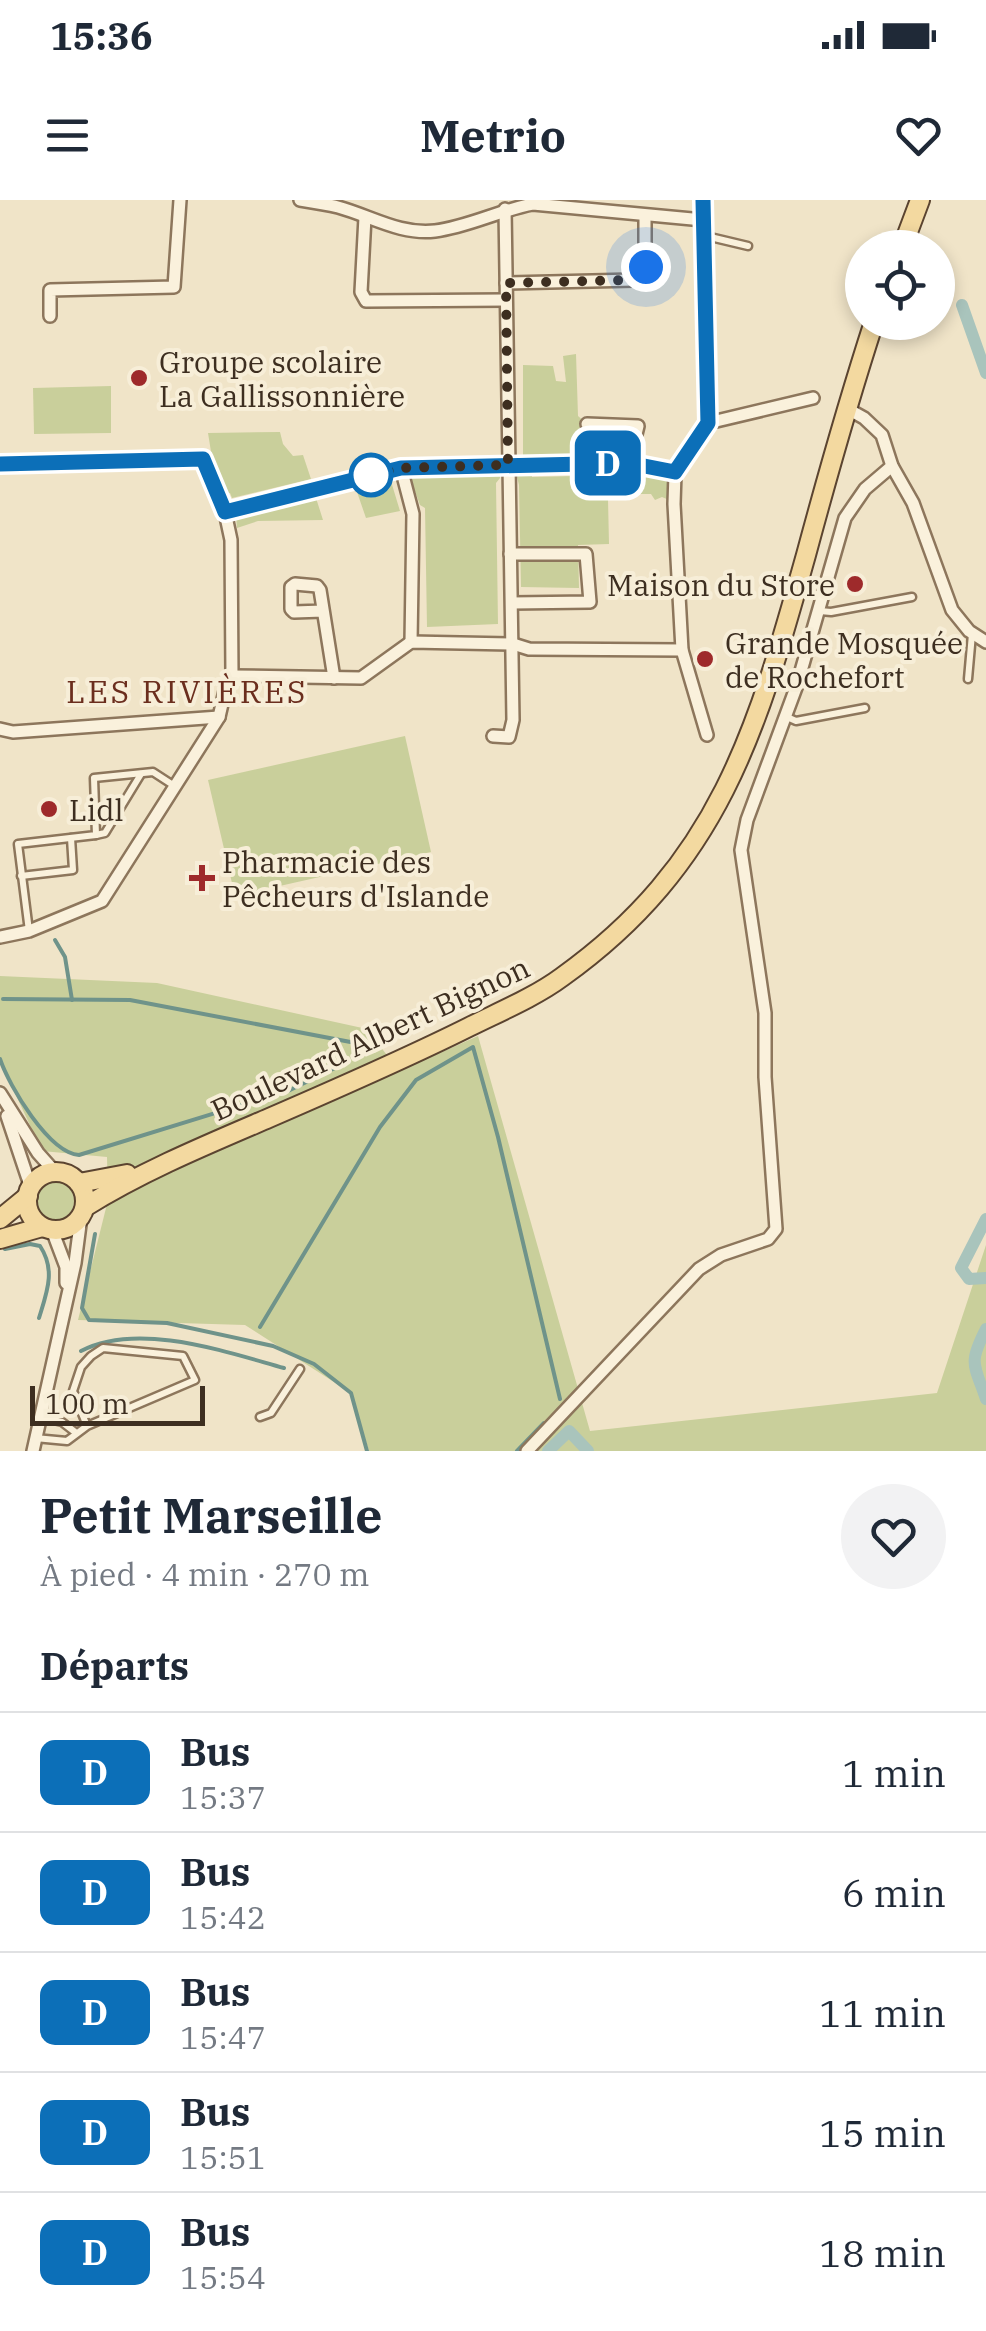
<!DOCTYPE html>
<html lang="fr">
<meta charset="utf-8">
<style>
:root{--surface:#fff;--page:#f2f2f3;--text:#1f2937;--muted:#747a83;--line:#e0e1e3}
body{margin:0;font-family:"IBM Plex Serif",serif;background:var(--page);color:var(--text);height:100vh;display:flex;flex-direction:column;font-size:38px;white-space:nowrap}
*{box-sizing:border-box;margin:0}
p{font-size:32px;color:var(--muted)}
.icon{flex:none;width:55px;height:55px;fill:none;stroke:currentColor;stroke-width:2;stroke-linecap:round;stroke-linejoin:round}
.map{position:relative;height:1251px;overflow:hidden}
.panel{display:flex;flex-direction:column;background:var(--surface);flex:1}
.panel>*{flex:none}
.badge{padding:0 20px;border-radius:15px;font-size:35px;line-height:65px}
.fabs{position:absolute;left:845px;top:30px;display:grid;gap:20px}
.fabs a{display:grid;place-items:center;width:110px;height:110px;border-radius:50%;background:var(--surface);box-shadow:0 5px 15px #0003;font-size:50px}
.scale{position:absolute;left:30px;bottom:25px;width:175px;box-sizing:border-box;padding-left:10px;border:5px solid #3d2e20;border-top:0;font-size:28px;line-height:35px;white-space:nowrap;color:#3d2e20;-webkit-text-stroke:8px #f7eed8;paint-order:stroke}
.you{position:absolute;width:50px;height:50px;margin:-25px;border:8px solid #fff;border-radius:50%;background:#1a73e8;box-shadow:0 0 0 15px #1a73e833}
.map>.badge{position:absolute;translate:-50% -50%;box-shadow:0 0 0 5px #fff}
h2{padding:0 40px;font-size:38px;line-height:90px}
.round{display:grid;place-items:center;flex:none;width:105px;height:105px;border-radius:52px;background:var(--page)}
.overview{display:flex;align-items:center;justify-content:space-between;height:170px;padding:0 40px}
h1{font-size:48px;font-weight:700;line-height:75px}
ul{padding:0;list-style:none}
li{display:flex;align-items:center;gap:30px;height:120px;padding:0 40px;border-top:2px solid var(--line)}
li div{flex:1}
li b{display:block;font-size:38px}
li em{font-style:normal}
li .badge{min-width:110px;font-weight:700;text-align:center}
.status{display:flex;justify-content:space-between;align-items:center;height:70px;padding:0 50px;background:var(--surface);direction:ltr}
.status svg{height:28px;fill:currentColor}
header{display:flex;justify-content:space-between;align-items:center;height:130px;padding:0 40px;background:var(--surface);font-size:45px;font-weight:700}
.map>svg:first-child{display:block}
.green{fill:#c9cf9b}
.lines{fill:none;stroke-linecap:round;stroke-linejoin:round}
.stream{stroke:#6f938a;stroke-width:4}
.canal{stroke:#a9c4bc;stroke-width:12}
.lane-casing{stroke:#8d765c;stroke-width:11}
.street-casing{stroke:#8d765c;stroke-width:16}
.primary-casing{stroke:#5b4430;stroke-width:22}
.lane{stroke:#faf1dc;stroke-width:6}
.street{stroke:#faf1dc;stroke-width:11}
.primary{stroke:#f3d9a0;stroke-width:18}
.line-casing{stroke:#fff;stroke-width:22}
.line{stroke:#0c6fb8;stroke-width:15}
.walk{stroke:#3d2e20;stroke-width:10;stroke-dasharray:0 18}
.poi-dot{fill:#9e2a2b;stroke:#f7eed8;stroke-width:4}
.stop-dot{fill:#fff;stroke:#0c6fb8;stroke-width:5}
.labels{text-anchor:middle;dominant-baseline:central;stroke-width:8;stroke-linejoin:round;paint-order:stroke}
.poi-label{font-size:30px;fill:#3d2e20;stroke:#f7eed8;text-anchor:start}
.street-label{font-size:30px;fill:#3d2e20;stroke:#f7eed8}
.neighbourhood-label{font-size:32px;letter-spacing:2.5px;fill:#6b2e1e;stroke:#f7eed8}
</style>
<div class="status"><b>15:36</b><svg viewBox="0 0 49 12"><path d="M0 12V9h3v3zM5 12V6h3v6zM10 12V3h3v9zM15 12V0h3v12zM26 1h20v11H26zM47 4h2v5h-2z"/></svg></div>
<header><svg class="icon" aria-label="menu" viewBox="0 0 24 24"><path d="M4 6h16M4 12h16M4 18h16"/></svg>Metrio<svg class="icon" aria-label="heart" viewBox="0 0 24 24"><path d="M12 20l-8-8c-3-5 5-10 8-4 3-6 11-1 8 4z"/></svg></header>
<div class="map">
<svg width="986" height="1251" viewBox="0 0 986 1251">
<rect width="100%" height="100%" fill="#f0e4c8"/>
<!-- green -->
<g class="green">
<path d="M576 154 578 216 587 224 581 229 582 235 624 236 627 225 630 231 623 258H523V165L553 166 556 181 566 182 563 156Z"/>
<path d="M111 186V233L34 234 33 188Z"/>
<path d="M280 232 283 244 293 256 303 255 311 279 232 298 230 293H223L213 264 208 233Z"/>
<path d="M615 263 662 270V279L668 281 669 300 662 297 655 300 651 294H630L608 299 609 344 578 345 579 388 521 387 519 285 514 265 532 264V277L616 275Z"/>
<path d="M499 265 500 278 496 283 498 424 427 427 425 308 420 305 409 275 424 267Z"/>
<path d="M390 278 400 311 366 318 357 292 380 284 379 280Z"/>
<path d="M316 298 323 320 258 321 237 328 236 316Z"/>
<path d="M405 536 431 652 235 696 208 580Z"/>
<path d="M0 776 157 783 367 829 399 871 478 836 590 1231 937 1193 986 1045V1251H369L351 1193 245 1125 78 1120 108 1000 107 957 42 951 0 861Z"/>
<circle cx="54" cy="1001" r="20"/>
</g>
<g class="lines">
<!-- stream -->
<g class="stream">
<path d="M55 740 65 757 72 800"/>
<path d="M3 799 130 800 361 844"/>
<path d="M0 859C9 886 49 953 79 955L290 890 349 861"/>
<path d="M95 1034 82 1108 89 1120 167 1123 273 1146 314 1164 351 1193 367 1251"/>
<path d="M5 1049 30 1044 40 1046C56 1070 47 1092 39 1118"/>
<path d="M260 1127 380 927 416 880 473 847 498 937 560 1199"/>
<path d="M81 1151C138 1121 226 1152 284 1168"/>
<path d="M517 1251 544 1223"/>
</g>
<!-- canal -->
<g class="canal">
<path d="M962 105 986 173"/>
<path d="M986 1019 961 1068 969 1079 986 1078"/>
<path d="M986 1129C968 1164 974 1164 986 1199"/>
<path d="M548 1251 569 1231 588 1251"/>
</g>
<defs>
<g id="lane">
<path d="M706 36 748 46"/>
<path d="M820 411 831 412 912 397"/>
<path d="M968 479 972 434"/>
<path d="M787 517 796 521 865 508"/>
<path d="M96 635 105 633 141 574"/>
<path d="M21 676 73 670 71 638"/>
<path d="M29 731 18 644 96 635 94 578 153 572 173 585"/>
<path d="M40 1217 62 1222 75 1232"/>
<path d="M260 1217 271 1213 300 1169"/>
<path d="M35 1238 67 1241 87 1226 195 1180 183 1156 103 1148 91 1156 81 1167 73 1191 87 1226"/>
</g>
<g id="street">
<path d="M300 0C313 2 326 4 338 7 371 16 400 35 435 31 468 27 500 10 533 4L703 20"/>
<path d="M703 0 708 223 675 273 674 304 682 450 707 535"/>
<path d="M365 17 361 92 366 101 506 100"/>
<path d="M506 83 634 80 645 67V16"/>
<path d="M50 116V90L174 87 180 0"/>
<path d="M846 208 864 218 882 235 892 266 913 303 952 410 969 431 986 442"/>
<path d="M708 223 813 198"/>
<path d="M587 224 638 226 629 263"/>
<path d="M0 264 203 259 225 312 231 340 232 476 227 482 219 517 102 701 29 731 0 737"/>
<path d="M401 268 413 314 411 442"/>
<path d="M225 312 401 268 629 263 675 273"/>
<path d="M510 354H586L590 402 512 403"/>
<path d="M323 411 294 412 291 409V387L295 384 317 386 320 390 334 478"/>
<path d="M232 476 361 478 411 442 513 444 529 449 682 450"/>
<path d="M0 529 13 532 219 517"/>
<path d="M493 536 509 537 513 520 505 9"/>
<path d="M0 893 38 953 55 972"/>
<path d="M7 916 31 988"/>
<path d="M52 1030 66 1067V1083"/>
<path d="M33 1251 75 1063 81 1017"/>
<path d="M527 1251 699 1069 721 1055 768 1039 776 1029 765 877V813L741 650 747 620 797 485 845 318 865 289 892 266"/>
</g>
<g id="primary">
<path d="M902 48 920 0"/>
<circle cx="56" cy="1001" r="29"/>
<path d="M79 983 127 974"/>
<path d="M85 1007C143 971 206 945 269 918 336 889 403 860 469 827 499 812 535 797 562 777 719 665 757 530 806 355 827 277 849 199 874 122"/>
<path d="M0 1019 28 996"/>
<path d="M0 1039 42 1027"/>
</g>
</defs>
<!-- lane casing -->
<use href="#lane" class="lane-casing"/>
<!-- street casing -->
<use href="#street" class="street-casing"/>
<!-- primary casing -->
<use href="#primary" class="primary-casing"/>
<!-- lane -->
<use href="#lane" class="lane"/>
<!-- street -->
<use href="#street" class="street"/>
<!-- primary -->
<use href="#primary" class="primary"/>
</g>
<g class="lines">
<defs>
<path id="line" d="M0 264 203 259 225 312 401 268 629 263 675 272 708 223 703 0"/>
</defs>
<!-- line casing -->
<use href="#line" class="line-casing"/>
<!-- line -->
<use href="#line" class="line"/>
<!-- walk -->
<path class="walk" d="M371 275 401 268 508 265 506 83 634 80 646 67"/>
</g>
<!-- markers -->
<g class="poi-dot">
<circle cx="139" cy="178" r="10"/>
<circle cx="855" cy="384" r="10"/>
<circle cx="705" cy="459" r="10"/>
<circle cx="49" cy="609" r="10"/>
<path d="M197 663h10v10h10v10h-10v10h-10v-10h-10v-10h10z"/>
</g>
<circle class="stop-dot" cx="371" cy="275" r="20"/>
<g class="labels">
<!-- poi labels -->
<g class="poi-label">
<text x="159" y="161">Groupe scolaire<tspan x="159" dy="34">La Gallissonnière</tspan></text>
<text x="835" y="384" text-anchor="end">Maison du Store</text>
<text x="725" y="442">Grande Mosquée<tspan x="725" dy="34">de Rochefort</tspan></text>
<text x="69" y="609">Lidl</text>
<text x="222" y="661">Pharmacie des<tspan x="222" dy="34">Pêcheurs d'Islande</tspan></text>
</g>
<!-- street labels -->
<g class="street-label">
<text transform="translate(370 838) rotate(-25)">Boulevard Albert Bignon</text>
</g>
<!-- neighbourhood labels -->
<g class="neighbourhood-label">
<text x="187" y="491">LES RIVIÈRES</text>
</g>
</g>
</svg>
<div class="fabs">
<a><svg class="icon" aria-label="locate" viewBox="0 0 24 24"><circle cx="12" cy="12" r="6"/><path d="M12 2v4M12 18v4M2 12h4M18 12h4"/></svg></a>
</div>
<div class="scale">100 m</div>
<div class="you" style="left:646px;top:67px"></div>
<b class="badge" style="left:608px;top:263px;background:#0c6fb8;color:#fff">D</b>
</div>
<section class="panel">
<div class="overview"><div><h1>Petit Marseille</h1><p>À pied · 4 min · 270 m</p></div><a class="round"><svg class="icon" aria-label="heart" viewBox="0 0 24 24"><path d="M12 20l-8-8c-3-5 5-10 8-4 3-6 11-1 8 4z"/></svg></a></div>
<h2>Départs</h2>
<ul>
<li><span class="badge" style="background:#0c6fb8;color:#fff">D</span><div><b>Bus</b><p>15:37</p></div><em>1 min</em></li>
<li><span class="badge" style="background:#0c6fb8;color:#fff">D</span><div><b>Bus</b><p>15:42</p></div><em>6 min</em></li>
<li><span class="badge" style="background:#0c6fb8;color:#fff">D</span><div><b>Bus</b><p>15:47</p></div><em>11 min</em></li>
<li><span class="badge" style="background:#0c6fb8;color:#fff">D</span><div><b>Bus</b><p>15:51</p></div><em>15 min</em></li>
<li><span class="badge" style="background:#0c6fb8;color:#fff">D</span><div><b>Bus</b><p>15:54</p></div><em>18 min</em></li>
</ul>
</section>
